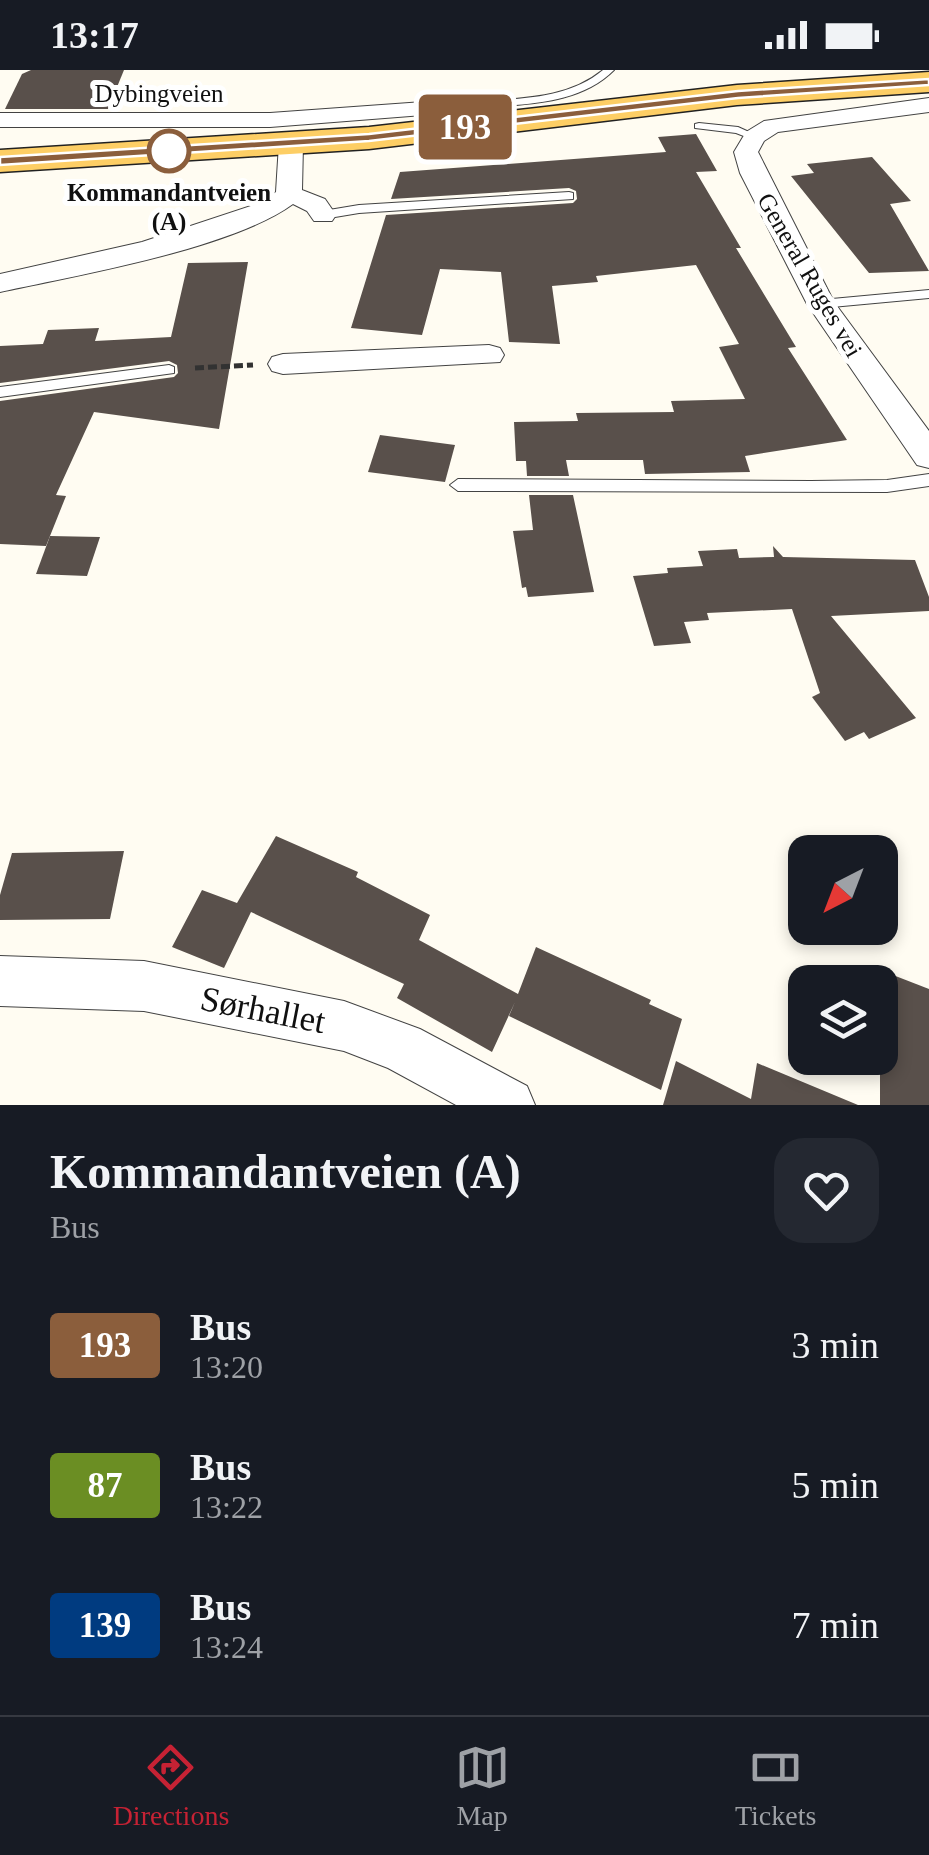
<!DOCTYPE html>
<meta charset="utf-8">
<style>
:root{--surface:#171b24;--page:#242831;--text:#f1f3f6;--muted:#9ea1a6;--line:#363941;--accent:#c62234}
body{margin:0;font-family:Georgia,serif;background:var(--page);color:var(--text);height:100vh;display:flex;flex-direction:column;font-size:38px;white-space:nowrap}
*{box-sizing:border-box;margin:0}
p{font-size:32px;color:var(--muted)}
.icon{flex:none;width:55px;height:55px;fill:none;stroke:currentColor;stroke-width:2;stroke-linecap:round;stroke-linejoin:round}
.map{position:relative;height:1035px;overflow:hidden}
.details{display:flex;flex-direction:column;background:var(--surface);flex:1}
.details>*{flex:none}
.badge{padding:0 20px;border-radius:8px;font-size:35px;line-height:65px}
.needle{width:65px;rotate:222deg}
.buttons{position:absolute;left:788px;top:765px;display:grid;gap:20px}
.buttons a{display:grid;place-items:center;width:110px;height:110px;border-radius:20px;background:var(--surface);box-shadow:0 5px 15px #0003;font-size:50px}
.map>.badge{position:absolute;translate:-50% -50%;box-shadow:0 0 0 5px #fff}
.round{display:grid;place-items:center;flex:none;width:105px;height:105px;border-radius:30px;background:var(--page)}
.summary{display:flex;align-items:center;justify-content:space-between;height:170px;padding:0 50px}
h1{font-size:48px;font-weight:700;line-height:75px}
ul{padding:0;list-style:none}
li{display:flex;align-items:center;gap:30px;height:140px;padding:0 50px}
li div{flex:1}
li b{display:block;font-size:38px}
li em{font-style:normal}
li .badge{min-width:110px;font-weight:700;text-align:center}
.status{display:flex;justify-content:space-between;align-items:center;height:70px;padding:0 50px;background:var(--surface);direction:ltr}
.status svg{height:28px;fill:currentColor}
.dock{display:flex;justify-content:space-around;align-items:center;height:140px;border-top:2px solid var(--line);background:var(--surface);font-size:28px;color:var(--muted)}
.dock a{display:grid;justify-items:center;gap:5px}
.dock .selected{color:var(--accent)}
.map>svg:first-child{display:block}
.building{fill:#59504b}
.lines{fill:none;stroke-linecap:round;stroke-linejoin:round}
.service-casing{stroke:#434343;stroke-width:2}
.minor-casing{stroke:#434343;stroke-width:2}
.primary-casing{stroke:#212121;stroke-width:3}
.path{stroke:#323232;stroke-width:5;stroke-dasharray:9 4;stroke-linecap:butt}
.service{fill:#fff;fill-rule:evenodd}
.minor{fill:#fff;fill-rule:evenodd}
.primary{fill:#fdce65;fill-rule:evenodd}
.line{fill:#8b5e3c;stroke:#fff;stroke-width:2.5}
.stop-dot{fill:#fff;stroke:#8b5e3c;stroke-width:5}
.labels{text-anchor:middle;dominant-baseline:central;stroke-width:10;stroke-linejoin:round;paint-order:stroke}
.far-street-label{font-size:25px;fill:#101010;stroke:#fff}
.far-stop-label{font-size:25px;font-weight:bold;fill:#101010;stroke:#fff}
.near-street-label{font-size:35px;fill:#101010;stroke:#fff}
</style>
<div class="status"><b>13:17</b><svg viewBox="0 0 49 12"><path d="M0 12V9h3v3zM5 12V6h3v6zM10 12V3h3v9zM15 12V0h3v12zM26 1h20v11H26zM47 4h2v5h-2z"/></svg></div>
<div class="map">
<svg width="929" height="1035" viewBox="0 0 929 1035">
<rect width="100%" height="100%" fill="#fffcf2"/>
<!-- building -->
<g class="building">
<path d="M31 0H124L108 39H5L22 4Z"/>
<path d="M696 64 717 101 696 102 741 178H736L796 277 788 278 847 370 745 386 750 402 645 404 643 390H566L569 406H527L526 391H516L514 352 578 351 576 343 674 342 671 331 745 329 719 277 739 274 696 195 596 206 598 212 552 216 560 274 509 272 501 202 440 199 422 265 351 258 386 145 573 133 577 129 576 121 569 118 391 129 400 102 666 82 658 67Z"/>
<path d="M872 87 911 131 890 134 929 201 869 203 791 106 814 103 807 94Z"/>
<path d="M248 192 219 359 94 342 56 425 66 426 46 476 0 474V331L174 307 178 303 177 295 169 291 0 313V276L43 274 48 260 99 258 95 271 171 267 188 193Z"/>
<path d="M380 365 455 375 445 412 368 402Z"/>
<path d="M529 425H573L594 522 528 527 526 517 522 518 513 461 533 460Z"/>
<path d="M50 466 100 467 87 506 36 504Z"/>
<path d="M773 476 783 487 915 490 929 527V541L831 546 916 648 869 669 864 662 845 671 812 627 820 623 792 539 707 543 709 550 684 552 691 573 654 576 633 506 668 503 667 498 703 496 698 481 737 479 739 488 774 487Z"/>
<path d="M276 766 358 802 356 807 430 845 419 870 518 924 536 877 651 930 649 934 682 949 661 1020 509 946 515 932 492 982 397 928 404 914 251 842 224 898 172 877 202 820 237 833Z"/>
<path d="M124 781 110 849 0 850V825L12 783Z"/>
<path d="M880 900 929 919V1035H880Z"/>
<path d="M676 991 751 1029 757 993 858 1035H663Z"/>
</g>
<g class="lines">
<defs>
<g id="service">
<path d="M603 0H614C585 29 543 33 504 36 493 37 483 39 474 35L479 32C522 28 568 29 603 0Z"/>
<path d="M699 53 738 57 760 67 754 70 736 63 695 58V54Z"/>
<path d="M569 122 573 123V129L359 143 323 149 317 145 323 141 359 135Z"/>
<path d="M929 220V228L821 238 814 234 821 230Z"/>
<path d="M169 295 174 297V303L0 327V317Z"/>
<path d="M929 404V416L887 422 458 421 450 415 458 409 811 411 887 410Z"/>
</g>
<g id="minor">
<path d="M479 28 487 30 491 35 487 40 270 57H0V43H270Z"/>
<path d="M929 28V42L778 62 764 71 758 82 834 232 929 361V398L917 395 807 234 740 103 734 82 746 62 764 51Z"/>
<path d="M291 67 303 74 302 120 325 129 336 145 332 151H314L307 141 293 134C231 179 78 205 0 222V204L142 172 260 133 276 122 279 74Z"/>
<path d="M489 275 500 278 504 285 500 292 283 304 272 301 268 294 272 287 283 284Z"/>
<path d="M0 886 144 891 344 931 420 959 527 1016 535 1035H456L388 998 344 981 144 941 0 936Z"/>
</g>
<path id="primary" d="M929 2V22L737 35 369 79 0 102V80L369 57 737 15Z"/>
</defs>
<!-- service casing -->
<use href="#service" class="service-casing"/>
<!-- minor casing -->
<use href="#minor" class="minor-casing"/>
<!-- primary casing -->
<use href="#primary" class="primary-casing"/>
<!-- path -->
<path class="path" d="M195 298 253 295"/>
<!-- service -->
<use href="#service" class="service"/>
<!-- minor -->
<use href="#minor" class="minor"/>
<!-- primary -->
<use href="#primary" class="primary"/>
</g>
<!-- line -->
<path class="line" d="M929 9V15L738 28 369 71 0 95V87L369 64 738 21Z"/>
<!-- markers -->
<circle class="stop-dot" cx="169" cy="81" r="20"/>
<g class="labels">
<!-- far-street labels -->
<g class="far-street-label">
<text x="159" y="23">Dybingveien</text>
<text transform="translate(810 205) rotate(60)">General Ruges vei</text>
</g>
<!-- far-stop labels -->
<g class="far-stop-label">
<text x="169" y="122">Kommandantveien<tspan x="169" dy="29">(A)</tspan></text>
</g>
<!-- near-street labels -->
<g class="near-street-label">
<text transform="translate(263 940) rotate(11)">Sørhallet</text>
</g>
</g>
</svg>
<div class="buttons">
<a><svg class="needle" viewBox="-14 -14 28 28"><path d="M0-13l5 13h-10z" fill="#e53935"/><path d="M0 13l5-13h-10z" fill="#9ea1a6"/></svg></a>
<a><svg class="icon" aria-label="layers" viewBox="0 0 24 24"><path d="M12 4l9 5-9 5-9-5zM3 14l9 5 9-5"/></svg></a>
</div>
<b class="badge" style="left:465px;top:57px;background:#8b5e3c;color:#fff">193</b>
</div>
<section class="details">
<div class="summary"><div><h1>Kommandantveien (A)</h1><p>Bus</p></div><a class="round"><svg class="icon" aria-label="heart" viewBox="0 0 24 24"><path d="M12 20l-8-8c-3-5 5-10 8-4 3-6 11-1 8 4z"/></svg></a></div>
<ul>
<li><span class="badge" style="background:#8b5e3c;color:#fff">193</span><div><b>Bus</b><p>13:20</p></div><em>3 min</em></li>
<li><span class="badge" style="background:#6b8e23;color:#fff">87</span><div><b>Bus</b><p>13:22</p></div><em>5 min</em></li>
<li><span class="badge" style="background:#003b80;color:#fff">139</span><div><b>Bus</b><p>13:24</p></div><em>7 min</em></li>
</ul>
</section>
<nav class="dock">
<a class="selected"><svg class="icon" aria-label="directions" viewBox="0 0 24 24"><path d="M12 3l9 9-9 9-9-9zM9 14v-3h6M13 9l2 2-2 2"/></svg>Directions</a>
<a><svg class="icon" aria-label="map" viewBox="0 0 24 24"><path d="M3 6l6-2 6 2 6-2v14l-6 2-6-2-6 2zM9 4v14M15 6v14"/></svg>Map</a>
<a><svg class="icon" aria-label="tickets" viewBox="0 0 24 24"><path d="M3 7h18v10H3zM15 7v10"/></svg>Tickets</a>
</nav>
